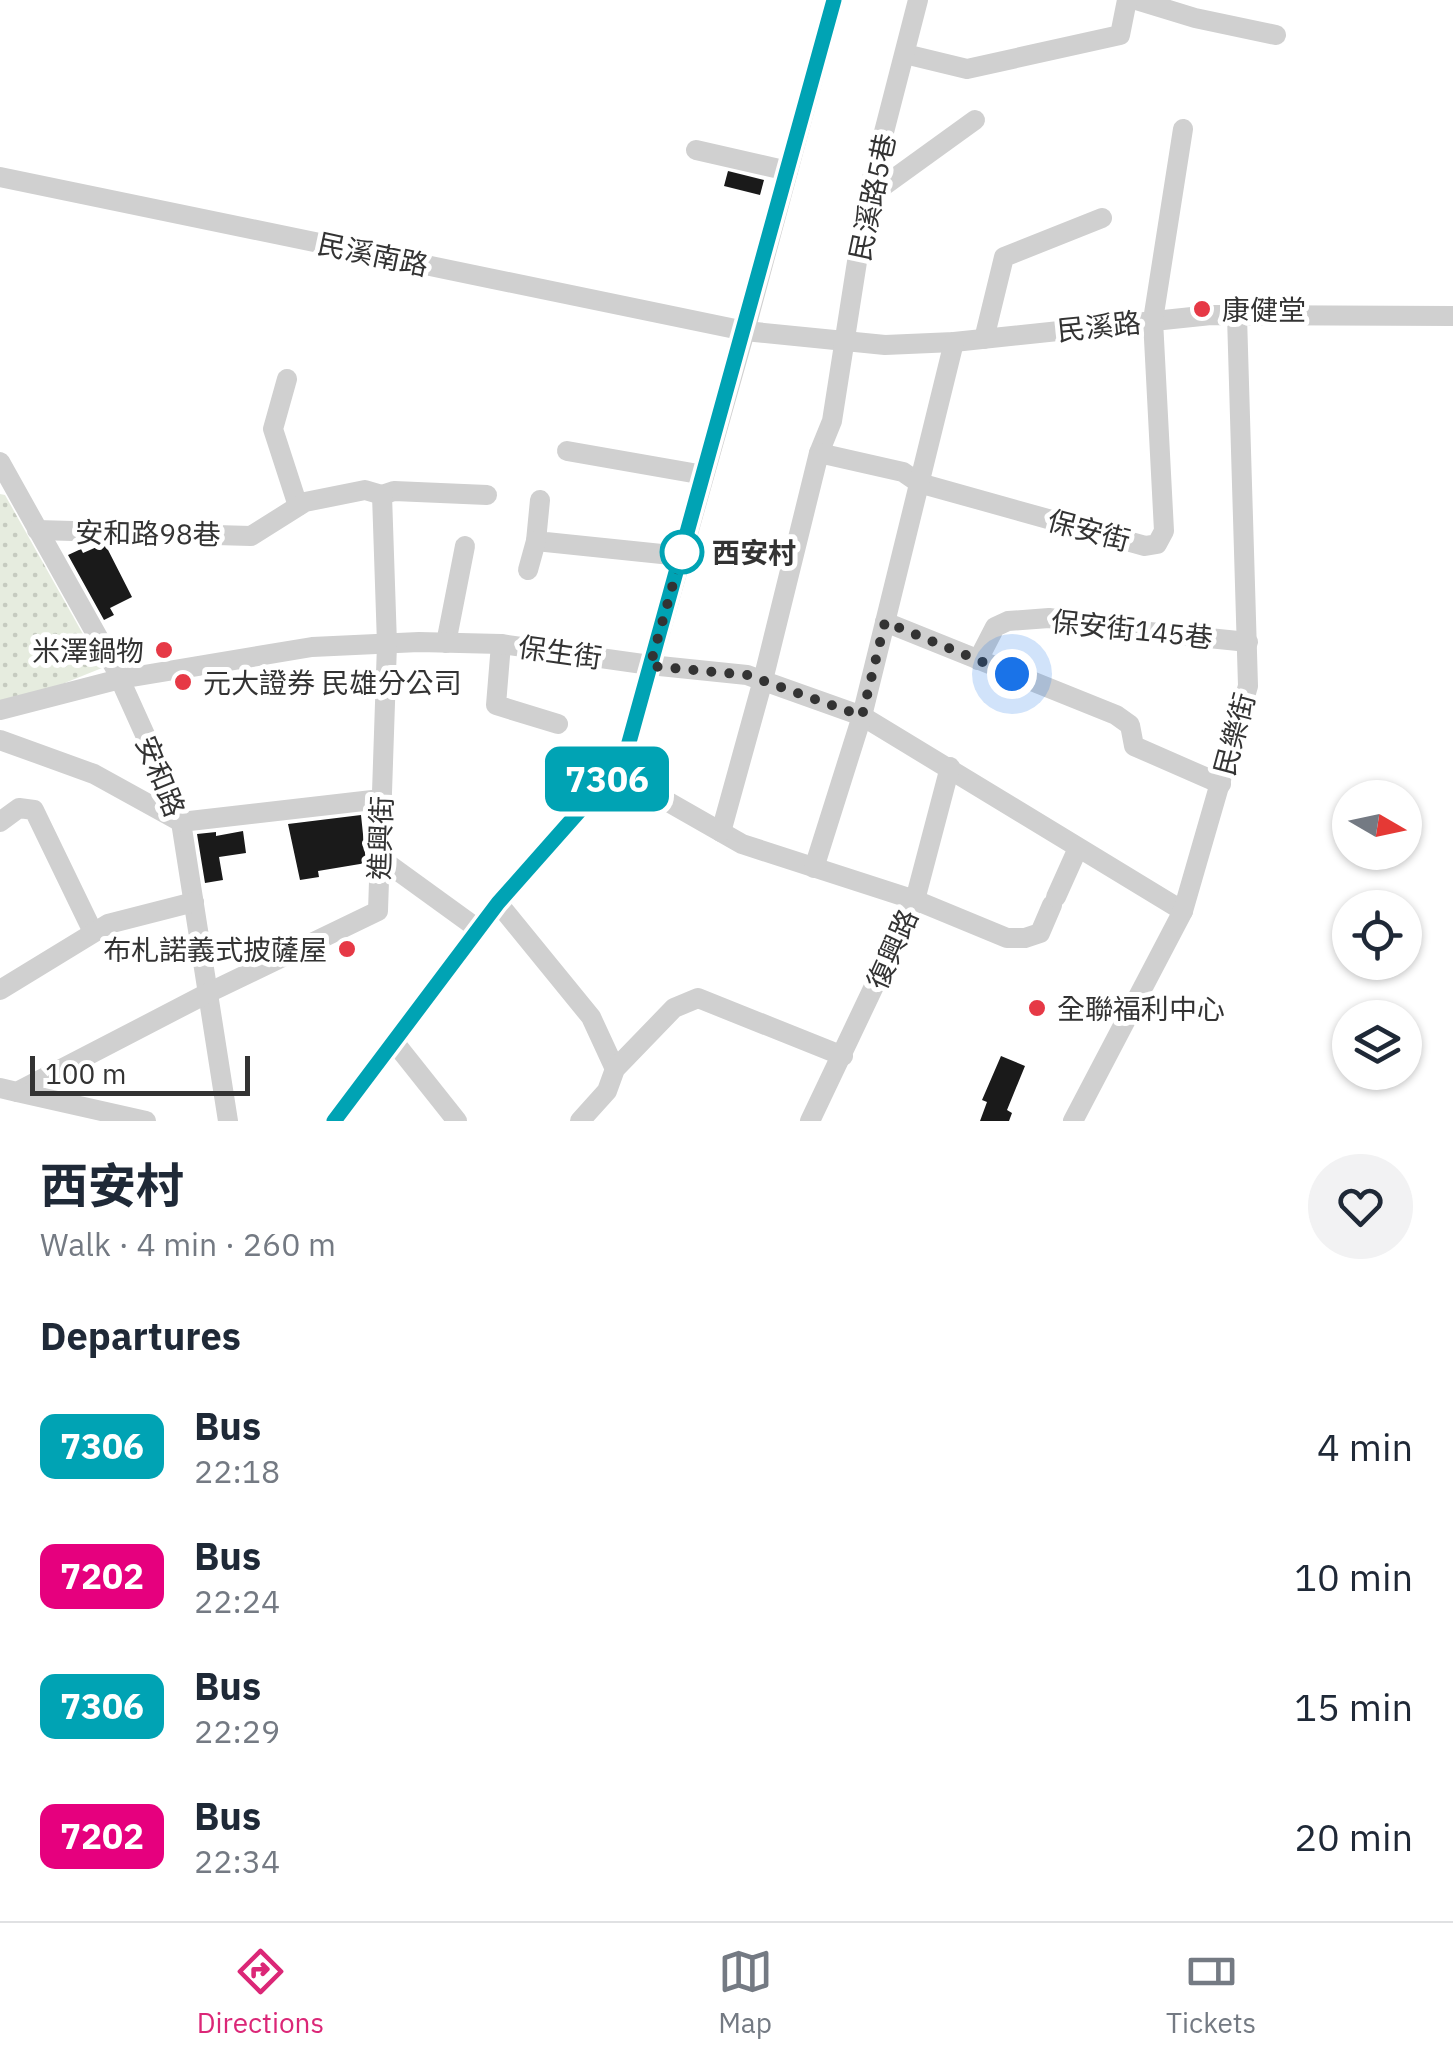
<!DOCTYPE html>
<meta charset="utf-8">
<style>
:root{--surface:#fff;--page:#f2f2f3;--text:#1f2937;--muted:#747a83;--line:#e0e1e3;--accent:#db2777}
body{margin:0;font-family:"IBM Plex Sans","Noto Sans TC",sans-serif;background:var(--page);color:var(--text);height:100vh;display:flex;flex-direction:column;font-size:38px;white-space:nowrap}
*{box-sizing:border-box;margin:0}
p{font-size:32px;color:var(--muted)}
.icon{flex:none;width:55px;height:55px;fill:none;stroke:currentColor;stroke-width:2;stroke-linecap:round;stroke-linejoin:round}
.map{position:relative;height:1121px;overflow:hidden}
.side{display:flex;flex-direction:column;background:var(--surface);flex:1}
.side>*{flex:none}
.badge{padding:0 20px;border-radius:15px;font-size:35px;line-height:65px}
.needle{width:65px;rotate:99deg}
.buttons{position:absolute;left:1332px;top:780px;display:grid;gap:20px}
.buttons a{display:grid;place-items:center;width:90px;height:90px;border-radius:50%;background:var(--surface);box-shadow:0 2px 8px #0004;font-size:50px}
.scale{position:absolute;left:30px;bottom:25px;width:220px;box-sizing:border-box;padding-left:10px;border:5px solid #333;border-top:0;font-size:28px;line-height:35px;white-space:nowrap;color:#333;-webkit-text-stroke:8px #fff;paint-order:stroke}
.you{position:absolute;width:50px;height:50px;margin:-25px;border:8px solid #fff;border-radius:50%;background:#1a73e8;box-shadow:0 0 0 15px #1a73e833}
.map>.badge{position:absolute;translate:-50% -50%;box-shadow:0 0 0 5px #fff}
h2{padding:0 40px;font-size:38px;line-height:90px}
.round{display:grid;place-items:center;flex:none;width:105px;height:105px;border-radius:52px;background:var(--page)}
.overview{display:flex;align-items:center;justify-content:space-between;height:170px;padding:0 40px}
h1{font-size:48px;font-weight:700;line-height:75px}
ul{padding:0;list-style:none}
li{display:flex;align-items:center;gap:30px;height:130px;padding:0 40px}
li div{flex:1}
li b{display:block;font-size:38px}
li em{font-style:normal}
li .badge{min-width:110px;font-weight:700;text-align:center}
.menu{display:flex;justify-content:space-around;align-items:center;height:140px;border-top:2px solid var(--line);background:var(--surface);font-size:28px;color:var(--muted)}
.menu a{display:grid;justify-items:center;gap:5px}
.menu .current{color:var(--accent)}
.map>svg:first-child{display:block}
.grass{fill:url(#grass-dots)}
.building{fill:#1a1a1a}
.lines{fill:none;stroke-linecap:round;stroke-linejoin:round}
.minor{stroke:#d0d0d0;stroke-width:20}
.line-casing{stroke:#fff;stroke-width:22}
.line{stroke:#00a3b4;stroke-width:15}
.walk{stroke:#333;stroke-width:10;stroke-dasharray:0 18}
.poi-dot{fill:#e63946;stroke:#fff;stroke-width:4}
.stop-dot{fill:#fff;stroke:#00a3b4;stroke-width:5}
.labels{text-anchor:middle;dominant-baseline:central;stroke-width:10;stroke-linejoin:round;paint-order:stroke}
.street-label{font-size:28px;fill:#333;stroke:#fff}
.poi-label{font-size:28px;fill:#333;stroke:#fff;text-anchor:start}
.stop-label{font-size:28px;font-weight:bold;fill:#333;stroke:#fff;text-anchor:start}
</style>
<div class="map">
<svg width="1453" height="1121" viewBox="0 0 1453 1121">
<defs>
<pattern id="grass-dots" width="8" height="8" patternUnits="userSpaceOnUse" patternTransform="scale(2.5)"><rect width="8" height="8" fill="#e6ecdf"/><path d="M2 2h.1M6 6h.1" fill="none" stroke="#c6cbc0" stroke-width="1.8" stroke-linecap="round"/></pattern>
</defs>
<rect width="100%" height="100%" fill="#fff"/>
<!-- grass -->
<path class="grass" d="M0 494 5 495 102 668 0 709Z"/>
<!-- building -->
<g class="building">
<path d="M728 171 764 180 760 195 724 186Z"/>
<path d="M99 546H106L132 597 110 608 114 615 104 620 68 555 81 549 83 553Z"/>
<path d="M361 815 366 863 318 871 319 877 300 880 288 824Z"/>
<path d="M243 831 246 853 219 857 223 880 205 883 197 834 216 832V836Z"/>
<path d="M1001 1056 1025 1066 1007 1110 1012 1113 1009 1121H980L987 1102 982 1100Z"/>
</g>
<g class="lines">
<!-- minor -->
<g class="minor">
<path d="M1136 0 1195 18 1276 35"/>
<path d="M905 54 967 69 1120 35 1127 0"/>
<path d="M696 150 788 171"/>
<path d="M0 177 745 331 885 345 954 342 1211 315 1453 316"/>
<path d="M867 198 975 120"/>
<path d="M984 339 1004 257 1102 218"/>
<path d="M287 379 273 429 298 506"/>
<path d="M567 451 704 475"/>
<path d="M819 453 832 421 867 198 918 0"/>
<path d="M0 462 114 666 174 799 181 822 228 1121"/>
<path d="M382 495 394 491 487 495"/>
<path d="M540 500 536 541 681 556"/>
<path d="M528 570 536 541"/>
<path d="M885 622 1116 715 1130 725 1134 746 1221 784"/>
<path d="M446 643 465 546"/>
<path d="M501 644 496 705 558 724"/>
<path d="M978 660 995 627 1008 621 1049 618 1120 629 1248 642"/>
<path d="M0 710 120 679 312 647 419 642 501 644 650 665 747 675 862 716 1183 911"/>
<path d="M0 740 94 774 181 822 381 799"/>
<path d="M614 771 742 844 915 900 1007 938H1025L1040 933 1052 905"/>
<path d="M0 822 19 808 34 810 93 932"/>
<path d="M721 832 763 680 819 453 903 472 919 483 1145 546 1157 544 1164 531 1153 320 1183 129"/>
<path d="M380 858 478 929"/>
<path d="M814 868 862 716 954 342"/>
<path d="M1056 897 1078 848"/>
<path d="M498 903 591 1017 615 1069"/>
<path d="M0 990 108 924 194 902"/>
<path d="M395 1043 457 1121"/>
<path d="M0 1088 17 1092 208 993 378 911 387 644 382 495 365 490 305 502 251 536 37 530"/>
<path d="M17 1092 146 1121"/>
<path d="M334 1121 498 903 614 771 628 746 745 331 834 0"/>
<path d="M580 1121 607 1091 615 1069 674 1008 698 998 843 1056"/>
<path d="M810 1121 915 900 950 767"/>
<path d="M1073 1121 1183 911 1248 686 1237 316"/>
</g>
</g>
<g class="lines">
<defs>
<path id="line" d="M334 1121 498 903 614 772 628 746 834 0"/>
</defs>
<!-- line casing -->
<use href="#line" class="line-casing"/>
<!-- line -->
<use href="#line" class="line"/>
<!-- walk -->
<path class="walk" d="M682 552 650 666 747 675 862 716 885 622 1012 674"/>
</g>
<!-- markers -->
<g class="poi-dot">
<circle cx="1202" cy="309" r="10"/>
<circle cx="164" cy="650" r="10"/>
<circle cx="183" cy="682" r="10"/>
<circle cx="347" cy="949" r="10"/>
<circle cx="1037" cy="1008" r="10"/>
</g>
<circle class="stop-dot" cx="682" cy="552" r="20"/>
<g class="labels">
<!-- street labels -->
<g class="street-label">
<text transform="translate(872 197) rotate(-78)">民溪路5巷</text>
<text transform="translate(373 254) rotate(12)">民溪南路</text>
<text transform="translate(1099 326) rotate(-6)">民溪路</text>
<text transform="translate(1089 530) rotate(15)">保安街</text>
<text transform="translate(148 533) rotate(1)">安和路98巷</text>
<text transform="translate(1132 629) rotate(6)">保安街145巷</text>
<text transform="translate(560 652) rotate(8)">保生街</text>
<text transform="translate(1234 734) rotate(-75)">民樂街</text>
<text transform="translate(161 776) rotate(68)">安和路</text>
<text transform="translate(380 838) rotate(-88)">進興街</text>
<text transform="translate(892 949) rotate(-66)">復興路</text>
</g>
<!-- poi labels -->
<g class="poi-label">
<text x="1222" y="309">康健堂</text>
<text x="144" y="650" text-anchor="end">米澤鍋物</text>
<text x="203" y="682">元大證券 民雄分公司</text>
<text x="327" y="949" text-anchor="end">布札諾義式披薩屋</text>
<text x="1057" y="1008">全聯福利中心</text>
</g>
<!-- stop labels -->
<g class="stop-label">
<text x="712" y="552">西安村</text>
</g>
</g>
</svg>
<div class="buttons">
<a><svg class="needle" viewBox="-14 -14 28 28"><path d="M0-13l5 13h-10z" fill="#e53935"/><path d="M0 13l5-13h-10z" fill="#747a83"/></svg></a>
<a><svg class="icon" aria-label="locate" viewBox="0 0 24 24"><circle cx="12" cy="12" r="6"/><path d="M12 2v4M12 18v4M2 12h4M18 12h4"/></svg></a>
<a><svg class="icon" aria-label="layers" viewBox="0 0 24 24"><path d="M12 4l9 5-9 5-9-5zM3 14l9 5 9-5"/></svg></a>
</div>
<div class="scale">100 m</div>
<div class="you" style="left:1012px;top:674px"></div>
<b class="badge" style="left:607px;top:779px;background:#00a3b4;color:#fff">7306</b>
</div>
<section class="side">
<div class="overview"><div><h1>西安村</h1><p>Walk · 4 min · 260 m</p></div><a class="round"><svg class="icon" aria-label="heart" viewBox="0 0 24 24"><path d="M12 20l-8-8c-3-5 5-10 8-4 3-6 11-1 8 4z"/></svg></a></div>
<h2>Departures</h2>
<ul>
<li><span class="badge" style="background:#00a3b4;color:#fff">7306</span><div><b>Bus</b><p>22:18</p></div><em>4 min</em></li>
<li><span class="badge" style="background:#e6007e;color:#fff">7202</span><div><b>Bus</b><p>22:24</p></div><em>10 min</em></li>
<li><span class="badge" style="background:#00a3b4;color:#fff">7306</span><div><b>Bus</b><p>22:29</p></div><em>15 min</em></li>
<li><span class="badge" style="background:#e6007e;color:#fff">7202</span><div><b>Bus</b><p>22:34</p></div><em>20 min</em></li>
</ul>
</section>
<nav class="menu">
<a class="current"><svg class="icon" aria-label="directions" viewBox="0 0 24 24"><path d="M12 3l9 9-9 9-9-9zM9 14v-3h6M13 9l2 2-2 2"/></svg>Directions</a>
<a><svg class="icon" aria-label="map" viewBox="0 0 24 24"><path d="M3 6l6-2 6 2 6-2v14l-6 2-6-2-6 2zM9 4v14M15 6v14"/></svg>Map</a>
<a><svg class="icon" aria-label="tickets" viewBox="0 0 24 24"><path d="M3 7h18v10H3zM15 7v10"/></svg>Tickets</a>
</nav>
